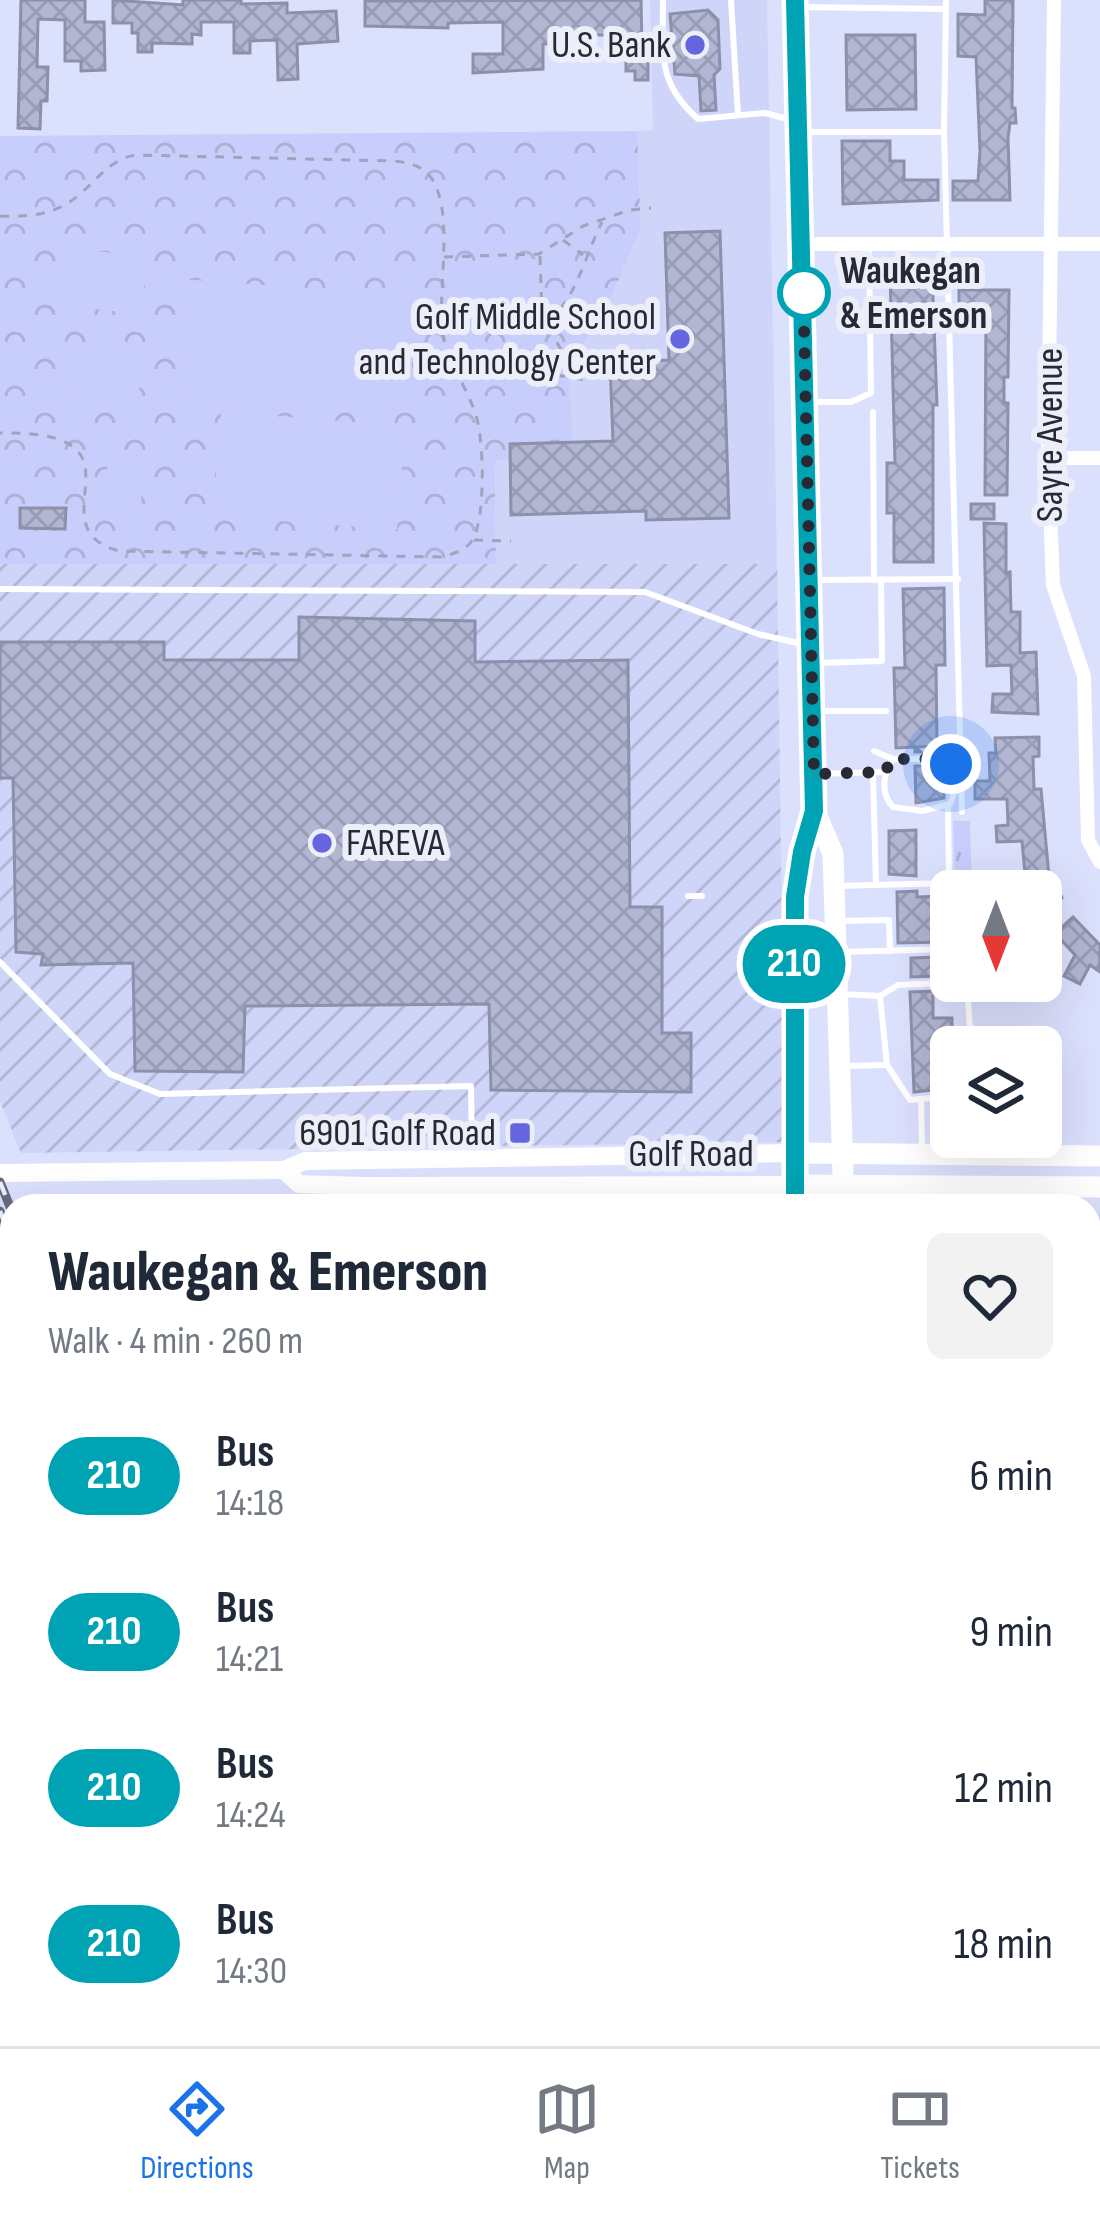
<!DOCTYPE html>
<meta charset="utf-8">
<style>
:root{--surface:#fff;--page:#f2f2f3;--text:#1f2937;--muted:#747a83;--line:#e0e1e3;--accent:#1a73e8}
body{margin:0;font-family:"Sofia Sans Condensed",sans-serif;background:var(--page);color:var(--text);height:100vh;display:flex;flex-direction:column;font-size:45px;white-space:nowrap}
*{box-sizing:border-box;margin:0}
p{font-size:39px;color:var(--muted)}
.icon{flex:none;width:66px;height:66px;fill:none;stroke:currentColor;stroke-width:2;stroke-linecap:round;stroke-linejoin:round}
.map{position:relative;flex:1;overflow:hidden}
.side{position:absolute;left:0px;top:1194px;width:1101px;height:852px;display:flex;flex-direction:column;background:var(--surface);border-radius:36px 36px 0 0;box-shadow:0 12px 48px #0002}
.side>*{flex:none}
.badge{padding:0 24px;border-radius:39px;font-size:42px;line-height:78px}
.needle{width:78px;rotate:180deg}
.buttons{position:absolute;left:930px;top:870px;display:grid;gap:24px}
.buttons a{display:grid;place-items:center;width:132px;height:132px;border-radius:18px;background:var(--surface);box-shadow:0 12px 48px #0002;font-size:60px}
.you{position:absolute;width:60px;height:60px;margin:-30px;border:9px solid #fff;border-radius:50%;background:#1a73e8;box-shadow:0 0 0 18px #1a73e833}
.map>.badge{position:absolute;translate:-50% -50%;box-shadow:0 0 0 6px #fff}
.round{display:grid;place-items:center;flex:none;width:126px;height:126px;border-radius:18px;background:var(--page)}
.overview{display:flex;align-items:center;justify-content:space-between;height:204px;padding:0 48px}
h1{font-size:57px;font-weight:800;line-height:90px}
ul{padding:0;list-style:none}
li{display:flex;align-items:center;gap:36px;height:156px;padding:0 48px}
li div{flex:1}
li b{display:block;font-size:45px}
li em{font-style:normal}
li .badge{min-width:132px;font-weight:700;text-align:center}
.menu{display:flex;justify-content:space-around;align-items:center;height:168px;border-top:3px solid var(--line);background:var(--surface);font-size:33px;color:var(--muted)}
.menu a{display:grid;justify-items:center;gap:6px}
.menu .on{color:var(--accent)}
.map>svg:first-child{display:block}
.built{fill:#cfd5f8}
.industrial{fill:url(#industrial-furrows)}
.grass{fill:url(#grass-tufts)}
.park{fill:url(#park-crowns)}
.pitch{fill:#c8cefc}
.building{fill:url(#building-cross-hatch);stroke:#8c90ab;stroke-width:3}
.lines{fill:none;stroke-linecap:round;stroke-linejoin:round}
.path{stroke:#a0a4bb;stroke-width:3;stroke-dasharray:9 9;stroke-linecap:butt}
.service{stroke:#fff;stroke-width:6}
.minor{stroke:#fff;stroke-width:14}
.secondary{stroke:#fff;stroke-width:18}
.primary{stroke:#fff;stroke-width:21}
.rail-casing{stroke:#686b7c;stroke-width:9}
.rail{stroke:#eceefa;stroke-width:4.5;stroke-dasharray:14;stroke-linecap:butt}
.line-casing{stroke:#fff;stroke-width:27}
.line{stroke:#00a3b4;stroke-width:18}
.walk{stroke:#272934;stroke-width:12;stroke-dasharray:0 21.6}
.poi-dot{fill:#6566df;stroke:#eceefa;stroke-width:4.5}
.stop-dot{fill:#fff;stroke:#00a3b4;stroke-width:6}
.labels{text-anchor:middle;dominant-baseline:central;stroke-width:12;stroke-linejoin:round;paint-order:stroke}
.poi-label{font-size:39px;fill:#272934;stroke:#eceefa;text-anchor:end}
.stop-label{font-size:39px;font-weight:bold;fill:#272934;stroke:#eceefa;text-anchor:start}
.street-label{font-size:39px;fill:#272934;stroke:#eceefa}
</style>
<div class="map">
<svg width="1100" height="2046" viewBox="0 0 1100 2046">
<defs>
<pattern id="industrial-furrows" width="10" height="10" patternUnits="userSpaceOnUse" patternTransform="scale(3)"><rect width="10" height="10" fill="#cfd5f8"/><path d="M-1 1l2-2M0 10L10 0M9 11l2-2" fill="none" stroke="#b2b7d5"/></pattern>
<pattern id="grass-tufts" width="24" height="20" patternUnits="userSpaceOnUse" patternTransform="scale(3)"><rect width="24" height="20" fill="#c8cefc"/><path d="M3 7l-1-3M5 7V3M7 7l1-3M15 17l-1-3M17 17v-4M19 17l1-3" fill="none" stroke="#acb1d9"/></pattern>
<pattern id="park-crowns" width="20" height="18" patternUnits="userSpaceOnUse" patternTransform="scale(3)"><rect width="20" height="18" fill="#c8cefc"/><path d="M2 6a3 3 0 1 1 6 0M12 15a3 3 0 1 1 6 0" fill="none" stroke="#acb1d9"/></pattern>
<pattern id="building-cross-hatch" width="8" height="8" patternUnits="userSpaceOnUse" patternTransform="scale(3)"><rect width="8" height="8" fill="#b2b6d2"/><path d="M0 0l8 8M0 8l8-8" fill="none" stroke="#999cb5"/></pattern>
</defs>
<rect width="100%" height="100%" fill="#dbe0fd"/>
<!-- built -->
<g class="built">
<path d="M650 0H767L777 564H496L495 461 510 460V444L572 442 568 368 606 309 641 228 637 131 653 130Z"/>
<path d="M1089 1214H1100V2046H883L882 2034H1089Z"/>
</g>
<!-- industrial -->
<path class="industrial" d="M0 564H777L785 1142 21 1153 0 1101Z"/>
<!-- grass -->
<path class="grass" d="M953 821H970L972 891H955Z"/>
<!-- park -->
<g class="park">
<path d="M637 131 641 228 606 309 568 368 573 442 511 444 510 460 495 461 496 564H0V136Z"/>
<path d="M12 1371V1900L0 1869V1376Z"/>
</g>
<!-- pitch -->
<g class="pitch">
<path d="M67 248 150 257 139 314 59 305Z"/>
<path d="M537 259 539 304 459 307 457 262Z"/>
<path d="M180 279 412 296V412L178 396Z"/>
<path d="M61 341 143 349 138 406 56 399Z"/>
<path d="M221 412 405 426 397 530 213 516Z"/>
<path d="M108 453 142 454 141 512 106 511Z"/>
</g>
<!-- building -->
<g class="building">
<path d="M21 0H85V22H104L105 70 81 71V61H65V20L38 19 37 67H48L47 101H41L40 129 18 128Z"/>
<path d="M113 0 183 5V0H241V4L287 3V13L336 11 338 41 297 44 298 79 278 80 277 40 250 41V53H234V22H201V35L192 34V44L152 43V52H138V33H132V23H113Z"/>
<path d="M641 0 642 47H655L656 58 648 51V80H635V71H626V35H587V44H543V69L473 73V54H503V22L448 23V28L365 26V1Z"/>
<path d="M985 0H1013L1012 108H1015L1016 123H1010L1008 138 1010 200H953V181H978L980 151 976 57 958 56V14L985 15Z"/>
<path d="M708 10 718 20 720 69 714 75 716 110 701 111 699 76 675 74 670 14Z"/>
<path d="M846 35H915L916 109 847 110Z"/>
<path d="M842 141H890V161H904V180H938V200L843 204Z"/>
<path d="M720 231 729 518 646 520V511L511 515 510 444 613 441 610 363 669 360 665 233Z"/>
<path d="M932 271 937 405H933V562H894V513H887V463H895L890 272Z"/>
<path d="M959 290H1009L1008 377H1004V403H1008L1007 495H985L986 306 959 307Z"/>
<rect x="971" y="504" width="23" height="15"/>
<path d="M20 508H66L65 529 20 528Z"/>
<path d="M984 523 1006 524V573L1010 572 1011 612H1020V653L1036 652 1038 714 992 712 993 694H1012L1011 665 987 666Z"/>
<path d="M944 588 945 665H936L937 746 916 747 921 752H915V747L896 748 894 668H905L903 589Z"/>
<path d="M299 617 475 621V662L628 660 630 907H662V1033H691V1092L491 1090 489 1004 245 1006 243 1072 135 1071 133 963 41 965 43 954 16 952 13 778H0V642H164V660H299Z"/>
<path d="M1039 737V756L1033 757 1034 789H1041L1049 877 1053 875 1062 898 1041 906V891H1011L1007 880 1025 874 1022 841 997 842 996 826 1008 825 1007 799H975V781H990L989 753H996L995 738Z"/>
<path d="M915 766H938L944 771V798L916 803Z"/>
<path d="M916 830V876L889 874V831Z"/>
<path d="M917 891V897L942 896V942L898 943 897 892Z"/>
<path d="M1073 917 1100 945V972L1090 965 1080 984 1064 976 1075 955 1055 933Z"/>
<path d="M938 957 939 976 911 977V958Z"/>
<path d="M933 991V1018H952V1038H933L934 1090 914 1092 910 992Z"/>
</g>
<g class="lines">
<!-- path -->
<g class="path">
<path d="M0 216C31 217 57 215 81 193 100 177 110 160 135 155L394 161C414 163 429 168 437 189 451 226 439 286 442 326 445 358 464 382 475 412 484 437 486 515 473 539 467 550 453 554 442 557L119 551C30 527 159 430 0 433"/>
<path d="M563 240 583 255"/>
<path d="M540 256 542 314 560 348V377"/>
<path d="M444 257 539 254 583 226 630 210 651 208"/>
<path d="M547 321C575 303 586 253 602 222"/>
<path d="M556 375 590 381"/>
<path d="M474 540 511 541"/>
<path d="M0 1445 12 1466"/>
</g>
<!-- service -->
<g class="service">
<path d="M663 0C663 52 656 82 698 119L765 113 795 121"/>
<path d="M731 0 738 115"/>
<path d="M946 0 944 132 962 812"/>
<path d="M799 7 945 9"/>
<path d="M803 132H944"/>
<path d="M810 402H851L871 393 869 247"/>
<path d="M873 412 874 580"/>
<path d="M813 580 958 579"/>
<path d="M0 589 645 592 758 634 807 645"/>
<path d="M817 663 882 661 881 580"/>
<path d="M816 711H886"/>
<path d="M874 751 893 759H942L951 764 953 796 950 804 922 811 893 807C880 793 883 774 893 759"/>
<path d="M873 773 876 885"/>
<path d="M817 774 885 772"/>
<path d="M948 805 949 883"/>
<path d="M837 886 949 883 950 949 840 952"/>
<path d="M688 896H702"/>
<path d="M840 921 889 920 890 951"/>
<path d="M0 962 110 1074 160 1094 471 1086 472 1155"/>
<path d="M840 994 880 996 898 985 967 982 971 1047"/>
<path d="M880 996 887 1065 910 1100 951 1096"/>
<path d="M1005 1047 1010 1032C1028 1031 1038 1034 1050 1048L1052 1152"/>
<path d="M843 1066 887 1065"/>
<path d="M921 1099 922 1149"/>
<path d="M976 1137 977 1152"/>
<path d="M1089 1482H1100"/>
<path d="M1089 1518H1100"/>
<path d="M391 2034 395 2046"/>
</g>
<!-- minor -->
<g class="minor">
<path d="M1054 0 1048 458 1053 585 1084 676 1088 840 1100 862"/>
<path d="M802 244H1100"/>
<path d="M1048 458H1100"/>
<path d="M0 1976 12 1977"/>
<path d="M210 2034 217 2046"/>
</g>
<!-- secondary -->
<g class="secondary">
<path d="M284 1170 299 1184 363 1186 795 1185"/>
<path d="M0 1173 284 1170 305 1161 795 1153"/>
</g>
<!-- primary -->
<g class="primary">
<path d="M815 811 833 854 844 1206"/>
<path d="M795 1153 1100 1156"/>
<path d="M795 1185 1100 1187"/>
<path d="M795 1206V897L802 852 815 811 795 0"/>
<path d="M836 2034 837 2046"/>
</g>
<defs>
<g id="rail">
<path d="M0 1182 12 1212"/>
<path d="M0 1211 12 1242"/>
<path d="M317 2034 321 2046"/>
</g>
</defs>
<!-- rail casing -->
<use href="#rail" class="rail-casing"/>
<!-- rail -->
<use href="#rail" class="rail"/>
</g>
<g class="lines">
<defs>
<path id="line" d="M795 0 814 811 802 852 795 897V1206"/>
</defs>
<!-- line casing -->
<use href="#line" class="line-casing"/>
<!-- line -->
<use href="#line" class="line"/>
<!-- walk -->
<path class="walk" d="M804 293 803 280 814 774 885 772 892 759H942L951 764"/>
</g>
<!-- markers -->
<g class="poi-dot">
<circle cx="695" cy="45" r="12"/>
<circle cx="680" cy="339" r="12"/>
<circle cx="322" cy="843" r="12"/>
<rect x="508" y="1121" width="24" height="24" rx="6"/>
</g>
<circle class="stop-dot" cx="804" cy="293" r="24"/>
<g class="labels">
<!-- poi labels -->
<g class="poi-label">
<text x="671" y="45">U.S. Bank</text>
<text x="656" y="317">Golf Middle School<tspan x="656" dy="45">and Technology Center</tspan></text>
<text x="346" y="843" text-anchor="start">FAREVA</text>
<text x="496" y="1133">6901 Golf Road</text>
</g>
<!-- stop labels -->
<g class="stop-label">
<text x="840" y="271">Waukegan<tspan x="840" dy="45">&amp; Emerson</tspan></text>
</g>
<!-- street labels -->
<g class="street-label">
<text transform="translate(1050 435) rotate(-90)">Sayre Avenue</text>
<text x="691" y="1154">Golf Road</text>
</g>
</g>
</svg>
<div class="buttons">
<a><svg class="needle" viewBox="-14 -14 28 28"><path d="M0-13l5 13h-10z" fill="#e53935"/><path d="M0 13l5-13h-10z" fill="#747a83"/></svg></a>
<a><svg class="icon" aria-label="layers" viewBox="0 0 24 24"><path d="M12 4l9 5-9 5-9-5zM3 14l9 5 9-5"/></svg></a>
</div>
<div class="you" style="left:951px;top:764px"></div>
<b class="badge" style="left:794px;top:964px;background:#00a3b4;color:#fff">210</b>
<section class="side">
<div class="overview"><div><h1>Waukegan &amp; Emerson</h1><p>Walk · 4 min · 260 m</p></div><a class="round"><svg class="icon" aria-label="heart" viewBox="0 0 24 24"><path d="M12 20l-8-8c-3-5 5-10 8-4 3-6 11-1 8 4z"/></svg></a></div>
<ul>
<li><span class="badge" style="background:#00a3b4;color:#fff">210</span><div><b>Bus</b><p>14:18</p></div><em>6 min</em></li>
<li><span class="badge" style="background:#00a3b4;color:#fff">210</span><div><b>Bus</b><p>14:21</p></div><em>9 min</em></li>
<li><span class="badge" style="background:#00a3b4;color:#fff">210</span><div><b>Bus</b><p>14:24</p></div><em>12 min</em></li>
<li><span class="badge" style="background:#00a3b4;color:#fff">210</span><div><b>Bus</b><p>14:30</p></div><em>18 min</em></li>
</ul>
</section>
</div>
<nav class="menu">
<a class="on"><svg class="icon" aria-label="directions" viewBox="0 0 24 24"><path d="M12 3l9 9-9 9-9-9zM9 14v-3h6M13 9l2 2-2 2"/></svg>Directions</a>
<a><svg class="icon" aria-label="map" viewBox="0 0 24 24"><path d="M3 6l6-2 6 2 6-2v14l-6 2-6-2-6 2zM9 4v14M15 6v14"/></svg>Map</a>
<a><svg class="icon" aria-label="tickets" viewBox="0 0 24 24"><path d="M3 7h18v10H3zM15 7v10"/></svg>Tickets</a>
</nav>
